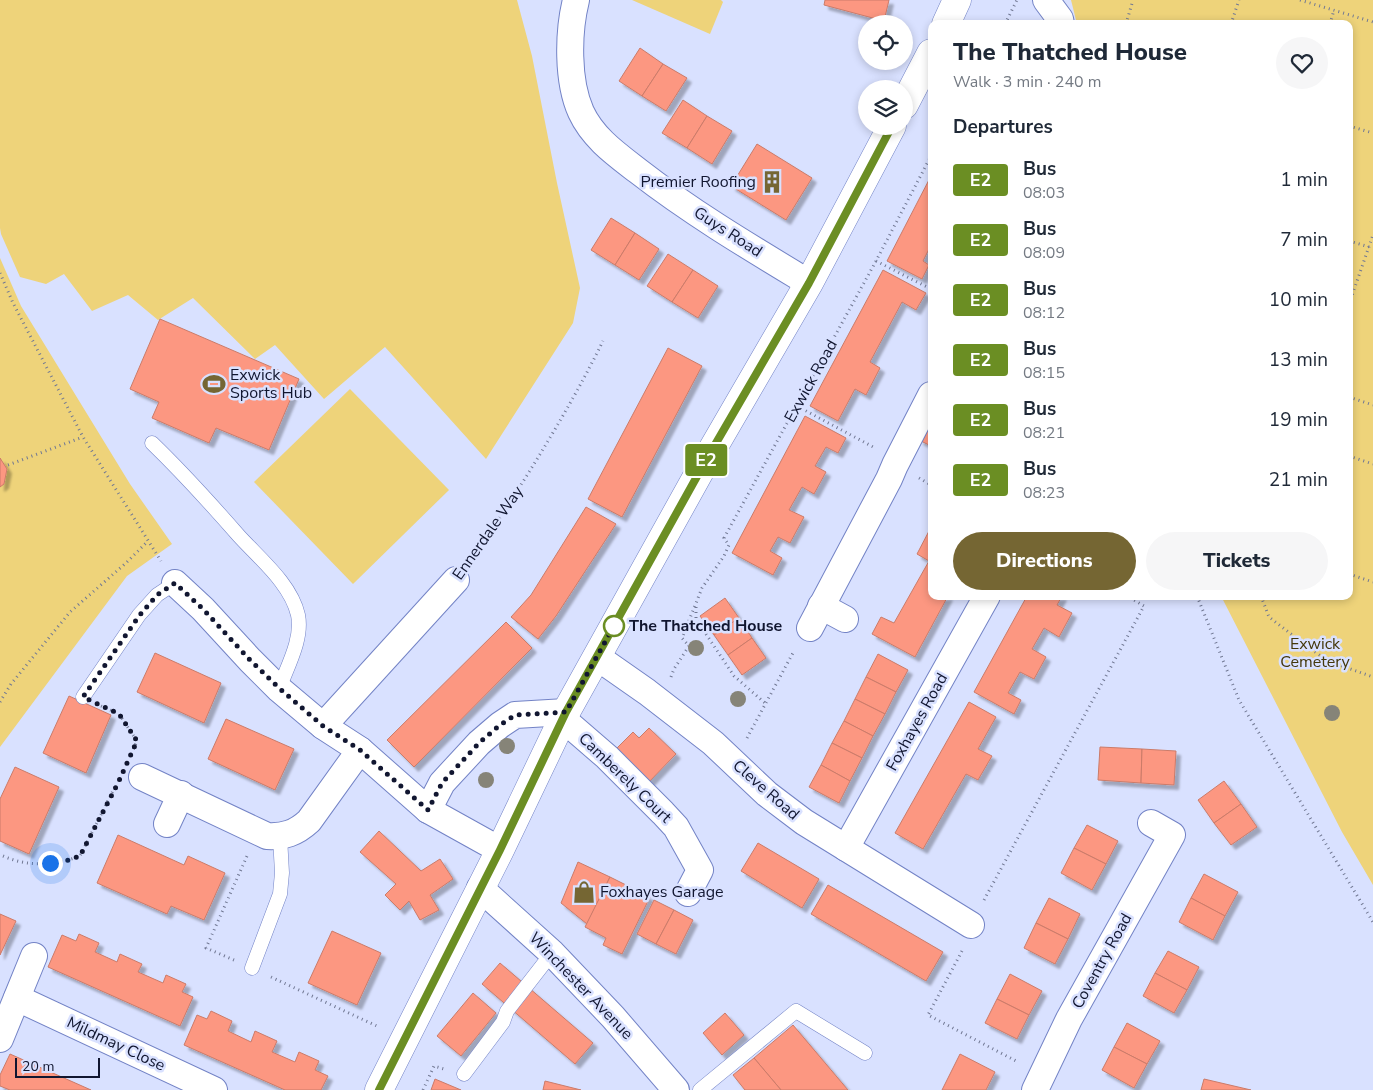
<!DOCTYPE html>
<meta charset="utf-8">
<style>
:root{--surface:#fff;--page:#f6f6f7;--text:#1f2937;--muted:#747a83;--accent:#756633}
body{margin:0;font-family:"Nunito Sans",sans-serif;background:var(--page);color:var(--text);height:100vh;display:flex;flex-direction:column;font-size:19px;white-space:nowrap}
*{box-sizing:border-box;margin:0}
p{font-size:16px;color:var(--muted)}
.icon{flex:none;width:28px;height:28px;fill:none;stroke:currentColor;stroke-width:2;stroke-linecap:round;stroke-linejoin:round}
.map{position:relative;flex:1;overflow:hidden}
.side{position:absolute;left:928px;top:20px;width:425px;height:580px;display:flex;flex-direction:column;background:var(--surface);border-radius:10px;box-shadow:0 2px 8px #0003}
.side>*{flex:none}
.badge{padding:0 10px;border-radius:4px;font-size:18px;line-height:32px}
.controls{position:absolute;left:858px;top:15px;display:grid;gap:10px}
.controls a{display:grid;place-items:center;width:55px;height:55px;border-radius:50%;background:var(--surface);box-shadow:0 2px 8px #0003;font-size:25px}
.scale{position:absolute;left:15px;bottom:12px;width:85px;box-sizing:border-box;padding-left:5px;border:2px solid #111630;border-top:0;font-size:14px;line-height:18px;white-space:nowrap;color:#111630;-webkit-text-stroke:4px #d9e1ff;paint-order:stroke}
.you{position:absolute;width:25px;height:25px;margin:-12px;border:4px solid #fff;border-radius:50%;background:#1a73e8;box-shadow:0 0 0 8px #1a73e833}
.map>.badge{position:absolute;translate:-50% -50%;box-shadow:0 0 0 2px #fff}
h2{padding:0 25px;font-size:19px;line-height:45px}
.round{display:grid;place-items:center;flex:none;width:52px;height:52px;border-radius:26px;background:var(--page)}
.overview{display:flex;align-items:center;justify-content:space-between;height:85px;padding:0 25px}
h1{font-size:24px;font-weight:800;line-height:38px}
.action{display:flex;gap:10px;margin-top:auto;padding:10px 25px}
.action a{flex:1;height:58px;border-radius:30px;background:var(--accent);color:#fff;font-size:20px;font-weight:800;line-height:58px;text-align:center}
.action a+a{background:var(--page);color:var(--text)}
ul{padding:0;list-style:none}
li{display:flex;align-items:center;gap:15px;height:60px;padding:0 25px}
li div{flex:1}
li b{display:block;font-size:19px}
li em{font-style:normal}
li .badge{min-width:55px;font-weight:700;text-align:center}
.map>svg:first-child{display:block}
.green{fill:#eed37a}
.building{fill:#fc9781;stroke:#cb7b69;filter:url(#shadow)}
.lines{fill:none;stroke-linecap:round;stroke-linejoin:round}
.service-casing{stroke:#7383c6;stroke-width:15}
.minor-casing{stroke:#7383c6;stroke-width:28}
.tertiary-casing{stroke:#7383c6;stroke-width:29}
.path{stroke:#717893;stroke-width:3;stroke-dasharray:1 4;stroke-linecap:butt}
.service{stroke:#fff;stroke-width:14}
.minor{stroke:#fff;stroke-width:26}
.tertiary{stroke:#fff;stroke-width:28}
.tree{fill:#868478}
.line-casing{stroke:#fff;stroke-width:11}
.line{stroke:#6b8e23;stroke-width:8}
.walk{stroke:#111630;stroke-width:5;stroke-dasharray:0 9}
.stop-dot{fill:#fff;stroke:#6b8e23;stroke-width:2.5}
.labels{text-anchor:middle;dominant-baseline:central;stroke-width:5;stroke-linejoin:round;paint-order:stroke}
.poi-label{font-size:16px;fill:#111630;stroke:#d9e1ff;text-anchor:start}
.street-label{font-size:16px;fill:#111630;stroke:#d9e1ff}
.stop-label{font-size:16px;font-weight:bold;fill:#111630;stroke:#d9e1ff;text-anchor:start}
.park-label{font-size:16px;fill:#43370a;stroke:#d9e1ff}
</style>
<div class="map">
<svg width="1373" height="1090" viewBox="0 0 1373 1090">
<defs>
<filter id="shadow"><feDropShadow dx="4.5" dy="4.5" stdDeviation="1" flood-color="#0004"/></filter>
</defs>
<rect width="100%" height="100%" fill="#d9e1ff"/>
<!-- green -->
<g class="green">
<path d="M0 0H517L532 56 557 183 580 288 573 323 486 459 385 347 324 399 275 345 255 359 193 298 158 320 128 295 92 311 64 274 46 284 20 277 1 234 0 228Z"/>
<path d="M632 0H721L723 2 710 34Z"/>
<path d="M1071 0H1373V885L1342 832 1221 596H1349V24H1077Z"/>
<path d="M0 258 21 306 130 484 172 544 127 576 0 747Z"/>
<path d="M350 389 449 490 353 584 254 482Z"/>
</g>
<!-- building -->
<g class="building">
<path d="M825 0H889L884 21 824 5Z"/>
<path d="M640 48 663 64 642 96 619 81Z"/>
<path d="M663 64 687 78 666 111 642 96Z"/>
<path d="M683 100 707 116 687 148 662 133Z"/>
<path d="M707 116 732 131 712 164 687 148Z"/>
<path d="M757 144 812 178 786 220 731 186Z"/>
<path d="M931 176V245L923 261 929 265 922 279 887 261Z"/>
<path d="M611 218 635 233 615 265 591 250Z"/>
<path d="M635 233 659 249 639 280 615 265Z"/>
<path d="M668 254 693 270 672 302 647 286Z"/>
<path d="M693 270 718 286 698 318 672 302Z"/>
<path d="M883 270 926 293 916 310 902 302 870 362 880 368 866 395 855 389 838 421 810 406Z"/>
<path d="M160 319 299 379 269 450 216 428 209 443 152 418 159 402 130 389Z"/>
<path d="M668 348 702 366 622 517 588 499Z"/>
<path d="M805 416 846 438 838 453 826 447 815 466 826 472 814 494 802 487 789 510 804 517 790 543 778 537 770 551 782 558 773 575 732 553Z"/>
<path d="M931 418V446L919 440Z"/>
<path d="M0 458 7 469 4 484 0 487Z"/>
<path d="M586 507 616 524 556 616 538 639 511 617 531 595Z"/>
<path d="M929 531 931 532V596H948L915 657 872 634 881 617 894 623 929 561 917 554Z"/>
<path d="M1027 596H1062L1057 605 1072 613 1059 637 1044 628 1032 649 1046 657 1034 679 1020 672 1008 693 1021 700 1014 714 974 692Z"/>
<path d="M725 598 739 618 714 635 700 616Z"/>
<path d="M739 618 752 638 728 655 714 635Z"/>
<path d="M506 622 532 648 414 767 387 740Z"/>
<path d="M752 638 766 658 742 675 728 655Z"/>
<path d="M155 653 221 683 204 723 137 692Z"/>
<path d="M878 654 908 670 896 692 866 677Z"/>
<path d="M866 677 896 692 885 714 855 699Z"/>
<path d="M69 696 111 715 86 773 43 753Z"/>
<path d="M855 699 885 714 873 736 844 721Z"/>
<path d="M969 702 996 717 978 749 992 756 978 780 966 774 923 849 895 833Z"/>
<path d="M226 719 294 749 275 790 208 759Z"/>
<path d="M844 721 873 736 862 758 832 743Z"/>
<path d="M649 728 676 754 647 784 614 751 633 732 639 738Z"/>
<path d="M832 743 862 758 850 781 821 765Z"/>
<path d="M1100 747 1142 749 1141 783 1098 780Z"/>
<path d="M1142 749 1176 751 1174 785 1141 783Z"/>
<path d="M821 765 850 781 839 803 809 787Z"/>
<path d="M15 767 59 787 29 854 0 841V799Z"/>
<path d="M1224 781 1241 804 1214 823 1198 800Z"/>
<path d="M1241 804 1257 827 1231 845 1214 823Z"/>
<path d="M1087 825 1118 841 1106 864 1074 848Z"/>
<path d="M379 831 421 871 440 859 453 879 430 895 439 910 420 920 409 901 400 910 385 895 396 884 360 852Z"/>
<path d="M118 835 184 865 188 856 225 873 204 920 171 906 167 914 97 883Z"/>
<path d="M758 843 819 879 802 908 741 871Z"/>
<path d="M1074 848 1106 864 1092 890 1061 873Z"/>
<path d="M578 862 610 877 587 924 561 903Z"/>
<path d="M1204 874 1238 892 1225 916 1191 898Z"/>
<path d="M610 877 650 897 622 954 603 945 606 938 585 927Z"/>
<path d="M828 885 943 952 926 981 811 914Z"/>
<path d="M1049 898 1080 914 1068 939 1036 923Z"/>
<path d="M1191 898 1225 916 1213 940 1179 922Z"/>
<path d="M654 900 674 910 656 944 637 934Z"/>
<path d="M674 910 693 920 676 954 656 944Z"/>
<path d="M0 914 16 921 0 955Z"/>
<path d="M1036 923 1068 939 1055 964 1024 948Z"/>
<path d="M332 931 381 953 357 1005 308 983Z"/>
<path d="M79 934 99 943 95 952 117 962 120 954 142 964 138 972 163 983 166 975 186 984 182 992 193 997 180 1026 48 967 62 935 76 941Z"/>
<path d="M1168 951 1199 967 1187 990 1155 973Z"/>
<path d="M500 963 593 1043 575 1064 482 984Z"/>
<path d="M1155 973 1187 990 1174 1013 1143 996Z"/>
<path d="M1010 974 1042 991 1029 1015 997 999Z"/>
<path d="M473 993 496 1013 461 1056 437 1036Z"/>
<path d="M997 999 1029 1015 1017 1039 985 1023Z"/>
<path d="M211 1011 232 1021 228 1031 251 1042 255 1031 277 1041 272 1052 295 1062 299 1052 319 1061 315 1070 328 1076 321 1090H285L184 1045 197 1015 207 1019Z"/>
<path d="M725 1013 744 1035 722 1055 703 1033Z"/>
<path d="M1127 1023 1160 1041 1147 1064 1114 1047Z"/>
<path d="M793 1025 848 1090H781L754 1058Z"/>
<path d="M1114 1047 1147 1064 1134 1088 1102 1070Z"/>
<path d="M10 1054 91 1090H10L0 1086V1075Z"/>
<path d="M960 1054 995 1072 986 1090H942Z"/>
<path d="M754 1058 781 1090H745L733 1075Z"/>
<path d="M435 1079 461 1090H431Z"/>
<path d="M1204 1079 1251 1090H1201Z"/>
<path d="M545 1081 581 1090H543Z"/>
</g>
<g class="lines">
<defs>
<g id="service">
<path d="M152 443C183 473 211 504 239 536 260 559 291 584 298 615 303 639 287 667 279 689"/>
<path d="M83 697 139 615 157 595 175 583"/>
<path d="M252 968 280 894 282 873 280 837"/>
<path d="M464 1074 503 1022 507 1011 552 953"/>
<path d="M700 1090 796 1011 865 1053"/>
</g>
<g id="minor">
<path d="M576 0C568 32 567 81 581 112 593 138 616 154 638 171 692 213 751 248 809 283"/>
<path d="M1046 0 1060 19 1061 24"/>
<path d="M175 583 203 609 250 660 279 689 323 726 360 750 428 810 500 850"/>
<path d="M821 606 845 619"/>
<path d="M810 628 889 479 895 465 931 395"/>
<path d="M597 657 647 692 713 743 767 794 804 822 971 925"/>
<path d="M563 719 607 757 663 813 676 827 700 870 688 893"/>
<path d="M323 726 456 580"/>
<path d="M142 777 267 836C284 837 296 833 309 821L360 750"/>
<path d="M428 810 442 783 479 743 500 725 515 715 566 712"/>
<path d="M167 824 181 794"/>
<path d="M846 848 987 596"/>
<path d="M480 888 552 953 613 1017 676 1090"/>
<path d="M17 998 214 1090"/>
<path d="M0 1039 34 956"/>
<path d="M1035 1090 1069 1019 1172 835 1151 823"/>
</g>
<g id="tertiary">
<path d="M946 24 957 0"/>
<path d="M904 105 931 53"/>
<path d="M379 1090 500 850 566 712 705 462 809 283 892 126"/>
</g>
</defs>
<!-- service casing -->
<use href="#service" class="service-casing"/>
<!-- minor casing -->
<use href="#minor" class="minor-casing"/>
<!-- tertiary casing -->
<use href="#tertiary" class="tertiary-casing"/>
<!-- path -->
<g class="path">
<path d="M1300 0 1373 22"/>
<path d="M1005 24 1017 0"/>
<path d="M1126 24 1133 0"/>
<path d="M1231 24 1239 0"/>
<path d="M1330 24 1334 10"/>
<path d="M1349 126 1373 133"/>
<path d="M1349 241 1373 248"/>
<path d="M876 261 931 289"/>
<path d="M0 273 13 303 83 437 161 561"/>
<path d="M1349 304 1373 235"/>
<path d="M1349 397 1373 405"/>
<path d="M797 406 875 448"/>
<path d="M1349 456 1373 464"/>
<path d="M8 465 83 437"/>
<path d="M919 478 931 485"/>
<path d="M472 560C519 489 565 418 603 341"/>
<path d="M1349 574 1373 582"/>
<path d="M1197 596 1239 700 1373 922"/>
<path d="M1261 596 1269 617 1308 647 1328 661 1373 677"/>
<path d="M696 607V619L734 676 765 703"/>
<path d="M671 677 674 669 689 646 682 638 702 588 724 556 729 545 724 538 876 261 931 156"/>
<path d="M0 702 11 684 70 612 126 563 148 541"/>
<path d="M101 706 119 714 137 741 132 752"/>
<path d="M747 738 794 651"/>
<path d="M3 856C28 867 54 866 80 856L116 785"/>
<path d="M984 900 1144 606 1127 596"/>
<path d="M962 951 928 1015 1018 1062"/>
<path d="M234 960 206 948 247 856"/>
<path d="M271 977 379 1027"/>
<path d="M423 1090 434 1066 444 1069"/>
</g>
<!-- service -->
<use href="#service" class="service"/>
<!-- minor -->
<use href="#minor" class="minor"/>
<!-- tertiary -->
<use href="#tertiary" class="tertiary"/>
</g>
<!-- trees -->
<g class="tree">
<circle cx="696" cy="648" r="8"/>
<circle cx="738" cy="699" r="8"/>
<circle cx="1332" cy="713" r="8"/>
<circle cx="507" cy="746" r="8"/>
<circle cx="486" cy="780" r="8"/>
</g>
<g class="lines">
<defs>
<path id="line" d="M379 1090 500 850 566 712 705 462 809 283 892 126"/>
</defs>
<!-- line casing -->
<use href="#line" class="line-casing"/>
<!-- line -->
<use href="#line" class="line"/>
<!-- walk -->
<path class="walk" d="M50 863 66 861 80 856 118 783 137 741 119 714 83 697 139 616 157 595 175 583 203 609 250 660 279 688 323 726 360 750 428 810 442 783 479 743 500 725 515 715 566 712 615 624 614 626"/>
</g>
<!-- icons -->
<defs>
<symbol id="building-bare" viewBox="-9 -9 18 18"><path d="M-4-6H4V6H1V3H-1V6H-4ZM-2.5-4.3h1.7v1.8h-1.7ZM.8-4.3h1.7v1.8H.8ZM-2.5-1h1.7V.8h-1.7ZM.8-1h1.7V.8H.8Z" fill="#756633" stroke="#d9e1ff" stroke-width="2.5" paint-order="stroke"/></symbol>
<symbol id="stadium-bare" viewBox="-9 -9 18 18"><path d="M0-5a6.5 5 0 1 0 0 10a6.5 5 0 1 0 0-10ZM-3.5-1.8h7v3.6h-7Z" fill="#756633" stroke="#d9e1ff" stroke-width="2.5" paint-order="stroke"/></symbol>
<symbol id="shop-bare" viewBox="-9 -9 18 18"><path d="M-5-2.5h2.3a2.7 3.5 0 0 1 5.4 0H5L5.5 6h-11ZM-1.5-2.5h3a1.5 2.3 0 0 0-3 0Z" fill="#756633" stroke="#d9e1ff" stroke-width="2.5" paint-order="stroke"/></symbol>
</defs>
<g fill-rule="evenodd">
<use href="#building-bare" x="756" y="166" width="32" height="32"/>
<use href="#stadium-bare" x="198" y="368" width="32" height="32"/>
<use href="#shop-bare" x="568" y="876" width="32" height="32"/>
</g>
<!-- markers -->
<circle class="stop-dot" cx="614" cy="626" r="10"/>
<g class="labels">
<!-- poi labels -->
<g class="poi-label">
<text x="756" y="182" text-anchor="end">Premier Roofing</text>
<text x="230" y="375">Exwick<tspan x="230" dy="18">Sports Hub</tspan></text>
<text x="600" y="892">Foxhayes Garage</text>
</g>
<!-- street labels -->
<g class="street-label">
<text transform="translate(728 232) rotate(33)">Guys Road</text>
<text transform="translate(811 381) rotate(-61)">Exwick Road</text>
<text transform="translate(488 533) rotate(-55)">Ennerdale Way</text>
<text transform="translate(917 722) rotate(-61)">Foxhayes Road</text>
<text transform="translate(625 778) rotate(44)">Camberely Court</text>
<text transform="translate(766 790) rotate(41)">Cleve Road</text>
<text transform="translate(1102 961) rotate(-61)">Coventry Road</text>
<text transform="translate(581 986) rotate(46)">Winchester Avenue</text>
<text transform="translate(116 1044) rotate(25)">Mildmay Close</text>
</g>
<!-- stop labels -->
<g class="stop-label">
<text x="629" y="626">The Thatched House</text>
</g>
<!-- park labels -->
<g class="park-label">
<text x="1315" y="644">Exwick<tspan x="1315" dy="18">Cemetery</tspan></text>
</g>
</g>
</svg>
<div class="controls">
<a><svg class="icon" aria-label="locate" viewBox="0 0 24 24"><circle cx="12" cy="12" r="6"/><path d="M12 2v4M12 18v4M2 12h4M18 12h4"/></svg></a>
<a><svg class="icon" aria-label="layers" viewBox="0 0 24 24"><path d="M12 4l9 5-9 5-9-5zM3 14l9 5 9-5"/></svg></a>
</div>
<div class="scale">20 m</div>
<div class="you" style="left:50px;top:863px"></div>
<b class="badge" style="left:706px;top:460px;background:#6b8e23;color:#fff">E2</b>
<section class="side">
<div class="overview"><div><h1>The Thatched House</h1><p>Walk · 3 min · 240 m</p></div><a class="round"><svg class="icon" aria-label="heart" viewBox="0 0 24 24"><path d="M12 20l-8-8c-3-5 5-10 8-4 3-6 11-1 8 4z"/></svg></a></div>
<h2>Departures</h2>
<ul>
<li><span class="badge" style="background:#6b8e23;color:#fff">E2</span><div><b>Bus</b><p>08:03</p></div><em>1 min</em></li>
<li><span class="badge" style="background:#6b8e23;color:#fff">E2</span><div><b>Bus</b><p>08:09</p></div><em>7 min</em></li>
<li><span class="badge" style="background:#6b8e23;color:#fff">E2</span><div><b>Bus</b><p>08:12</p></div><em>10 min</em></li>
<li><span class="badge" style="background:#6b8e23;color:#fff">E2</span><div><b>Bus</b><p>08:15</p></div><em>13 min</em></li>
<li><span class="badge" style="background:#6b8e23;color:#fff">E2</span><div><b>Bus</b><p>08:21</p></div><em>19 min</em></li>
<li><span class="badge" style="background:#6b8e23;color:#fff">E2</span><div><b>Bus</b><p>08:23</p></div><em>21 min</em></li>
</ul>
<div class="action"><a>Directions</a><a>Tickets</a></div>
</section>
</div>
